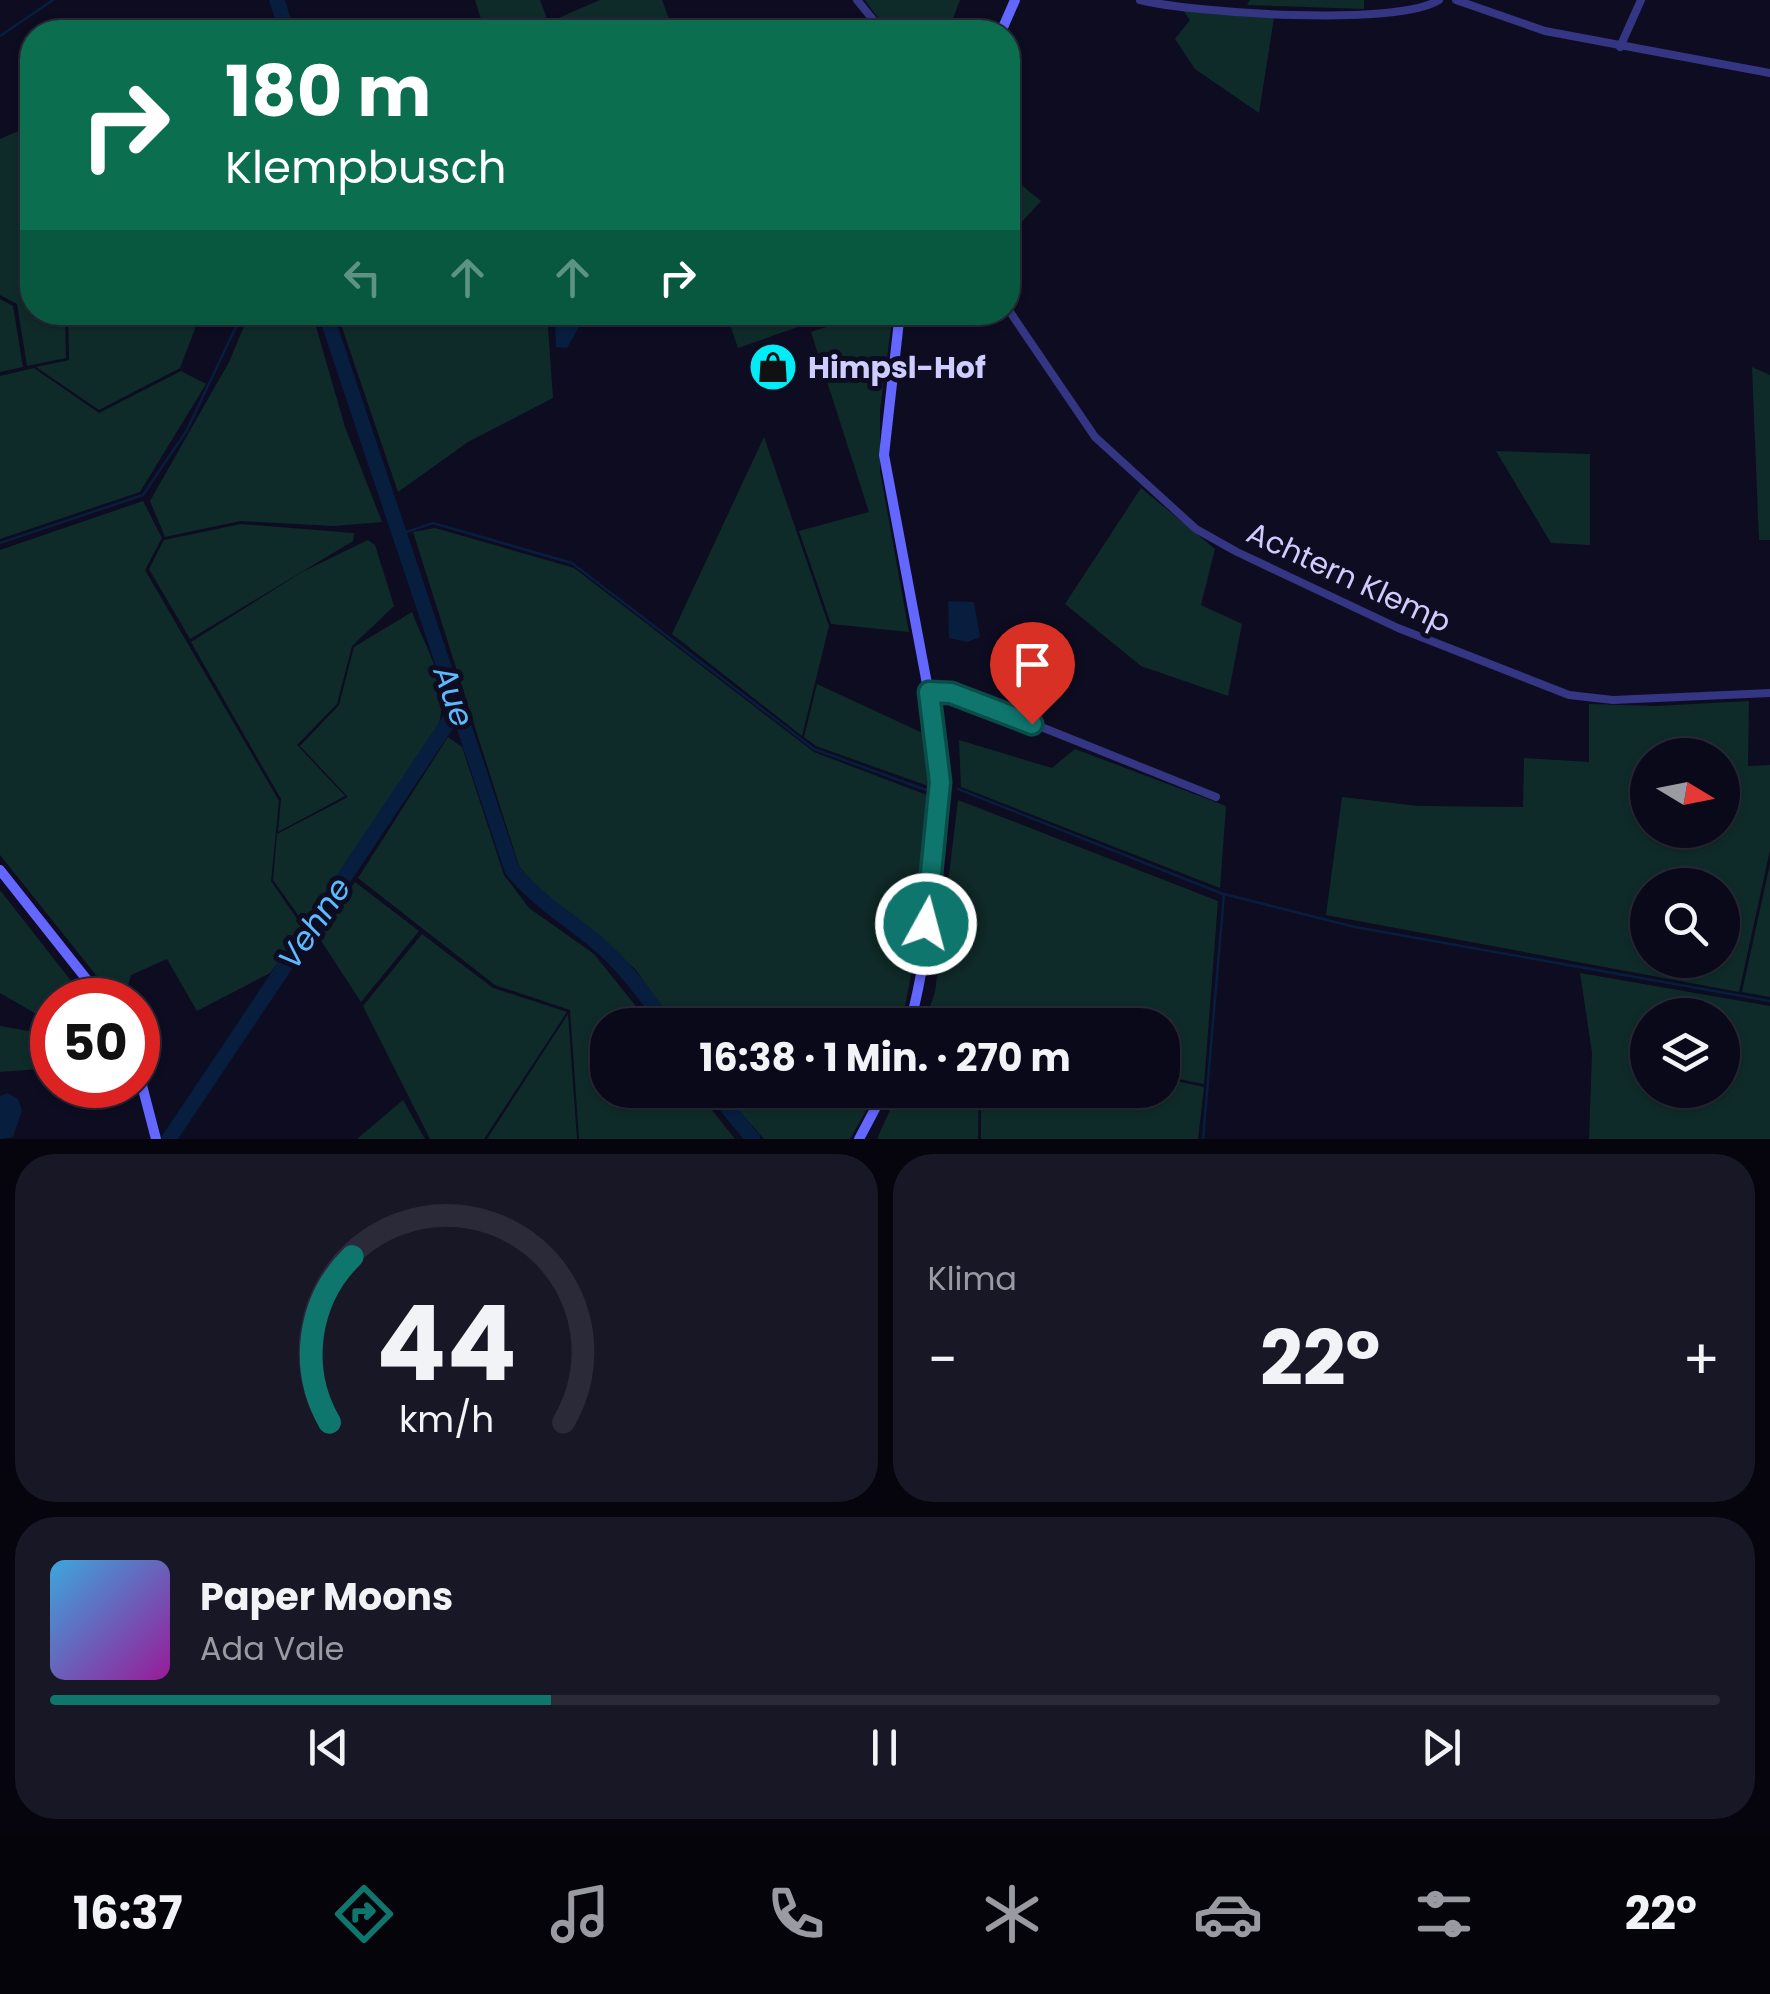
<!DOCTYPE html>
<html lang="de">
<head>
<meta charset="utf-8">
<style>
  body { margin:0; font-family:Poppins,sans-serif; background:#181726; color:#f1f3f6; height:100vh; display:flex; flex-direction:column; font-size:38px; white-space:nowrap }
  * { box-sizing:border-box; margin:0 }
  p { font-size:32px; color:#999aa2 }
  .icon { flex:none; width:55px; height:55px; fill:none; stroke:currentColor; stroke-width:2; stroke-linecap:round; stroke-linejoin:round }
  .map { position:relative; height:1139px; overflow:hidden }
  .side { display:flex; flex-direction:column; gap:15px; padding:15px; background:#06050e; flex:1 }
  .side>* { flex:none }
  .hud { position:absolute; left:20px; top:20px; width:1000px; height:305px; border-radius:40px; box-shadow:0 2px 8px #0004,0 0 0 2px #2a2a38; background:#0b6e4f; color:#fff; overflow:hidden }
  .needle { width:65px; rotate:100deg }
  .buttons { position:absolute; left:1630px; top:738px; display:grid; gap:20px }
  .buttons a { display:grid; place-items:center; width:110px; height:110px; border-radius:50%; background:#0a0919; box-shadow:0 2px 8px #0004,0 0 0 2px #2a2a38; font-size:50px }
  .speed { position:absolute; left:30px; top:978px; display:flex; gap:20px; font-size:50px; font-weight:700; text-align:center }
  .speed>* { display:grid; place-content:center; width:130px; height:130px; border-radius:50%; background:#0a0919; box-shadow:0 2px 8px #0004,0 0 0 2px #2a2a38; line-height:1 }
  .speed .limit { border:15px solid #d22; background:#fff; color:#111 }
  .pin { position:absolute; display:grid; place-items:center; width:85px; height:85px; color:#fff; margin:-102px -42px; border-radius:50% 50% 50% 0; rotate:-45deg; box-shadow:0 0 10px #0007 }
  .pin .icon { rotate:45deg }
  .me { position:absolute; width:110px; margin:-55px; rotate:7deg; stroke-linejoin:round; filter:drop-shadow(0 0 8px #0008) }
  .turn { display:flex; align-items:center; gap:35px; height:210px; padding:0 40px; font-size:45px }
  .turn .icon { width:130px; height:130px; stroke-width:2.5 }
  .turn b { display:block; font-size:70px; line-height:85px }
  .lanes { display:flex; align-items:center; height:95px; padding:0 40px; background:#0003; justify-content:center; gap:50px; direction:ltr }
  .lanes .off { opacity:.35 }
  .big { font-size:75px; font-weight:700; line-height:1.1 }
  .side .card { flex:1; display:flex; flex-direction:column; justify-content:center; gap:15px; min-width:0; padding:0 35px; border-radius:40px; background:#181726 }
  .side .dial { align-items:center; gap:0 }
  .dial svg { height:260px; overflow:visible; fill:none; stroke:#2a2a38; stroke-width:7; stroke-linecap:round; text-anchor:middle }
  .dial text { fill:#f1f3f6; stroke:none }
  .song { display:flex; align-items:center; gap:30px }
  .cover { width:120px; height:120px; border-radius:15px; background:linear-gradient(135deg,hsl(200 70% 55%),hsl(300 70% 35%)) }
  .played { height:10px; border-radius:5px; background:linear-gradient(90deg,#0f766e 30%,#2a2a38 30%) }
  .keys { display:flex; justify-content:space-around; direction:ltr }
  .heat { display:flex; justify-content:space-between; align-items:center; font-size:55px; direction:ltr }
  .side .tiles { flex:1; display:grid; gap:15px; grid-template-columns:1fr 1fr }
  .card:last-child { grid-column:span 2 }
  .trip { position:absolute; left:590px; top:1008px; width:590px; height:100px; border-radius:40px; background:#0a0919; box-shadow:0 2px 8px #0004,0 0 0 2px #2a2a38; font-weight:700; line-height:100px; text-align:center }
  .menu { display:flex; height:160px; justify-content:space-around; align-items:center; background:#04040a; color:#999aa2 }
  .menu .icon { width:70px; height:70px }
  .menu .active { color:#0f766e }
  .menu b { font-size:45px; color:#f1f3f6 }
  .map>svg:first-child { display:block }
  .green { fill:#0f2b29; fill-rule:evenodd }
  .water { fill:#071e3f }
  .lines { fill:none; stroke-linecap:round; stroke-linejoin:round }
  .stream { stroke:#071e3f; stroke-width:2.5 }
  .river { stroke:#071e3f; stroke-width:15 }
  .minor { stroke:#343583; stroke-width:8 }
  .secondary { stroke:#6367ff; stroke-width:10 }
  .route-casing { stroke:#0a4d48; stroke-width:25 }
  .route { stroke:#0f766e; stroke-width:18 }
  .labels { text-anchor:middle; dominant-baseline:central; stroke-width:10; stroke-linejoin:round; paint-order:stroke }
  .poi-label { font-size:30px; font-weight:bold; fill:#cfccff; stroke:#0e0c21; text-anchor:start }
  .street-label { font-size:30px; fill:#cfccff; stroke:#0e0c21 }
  .water-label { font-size:32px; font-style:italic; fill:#5abcff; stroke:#0e0c21 }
</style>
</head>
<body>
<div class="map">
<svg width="1770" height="1139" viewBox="0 0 1770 1139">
  <rect width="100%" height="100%" fill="#0e0c21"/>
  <path class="green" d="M475 0H540L552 32H485Z
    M600 0H662L674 32H561L556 19Z
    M865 0H960L948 32H888Z
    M1250 0H1364V9L1247 5Z
    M1183 10 1274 18 1259 113 1195 69 1175 39 1190 20Z
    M32 125V312L65 313 66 358 27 366 17 304 0 295V139Z
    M1008 174 1041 201 1008 237Z
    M0 299 13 306 23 367 0 372Z
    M250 312 312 313 345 427 382 522 334 526 240 521 165 537 150 501 229 362Z
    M68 313V312L201 313 180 368 99 410 36 367 69 360Z
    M337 313H547L553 398 468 442 398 492Z
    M726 313V312L838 313 738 348Z
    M869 313H893L880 410V471L909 632 831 624 799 531 869 512 811 332Z
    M1752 367 1770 375V540H1759Z
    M34 368 99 413 181 371 206 384 140 492 0 539V376Z
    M764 437 829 626 802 736 672 634Z
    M1496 451 1590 454V545L1551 543Z
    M1141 488 1215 549 1201 605 1242 624 1228 696 1141 666 1065 604Z
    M143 501 162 538 145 570 279 801 271 881 304 929 270 973 197 1011 167 959 131 975 127 989 116 1000 0 855V550Z
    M241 524 354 533 353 541 190 639 149 569 164 540Z
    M435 528 574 568 814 752 932 797 910 981 901 1025H675L635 969 539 890 519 866 413 532Z
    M368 540 375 545 394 606 352 646 337 704 297 745 345 796 278 832 281 799 191 642 302 572Z
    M412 612C427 651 452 688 437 729L306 926 273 880 277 834 348 797 300 746 339 705 354 647Z
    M817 684 929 736 931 787 816 746 804 737Z
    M1749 701 1748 766 1770 765V850L1739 992 1326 915 1342 797 1418 806 1523 807 1524 758 1589 762V704L1656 706ZM1648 755H1722V830H1648ZM1648 885H1722V960H1648Z
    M448 737 462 747 504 875 529 908 594 954 651 1025H608V1090H696L735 1139H579L570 1010 495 985 358 878Z
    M959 740 1052 768 1075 749 1226 806 1220 888 961 787Z
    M958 800 1218 901 1204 1084 1163 1076 1162 1025H924L935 992Z
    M1770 864V997L1742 992Z
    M355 882 419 931 361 1002 318 936Z
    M0 890 86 1000H52V1023L0 993Z
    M422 934 493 988 567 1012 484 1139H430L363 1006Z
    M1580 973 1770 1006V1139H1589L1592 1053ZM1648 1015H1722V1090H1648Z
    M568 1014 577 1139H487Z
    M0 1026 52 1035V1068L0 1072Z
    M1163 1078 1204 1087 1198 1139H981V1090H1162Z
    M721 1090H836L867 1109 850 1139H764Z
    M899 1090 979 1094 978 1139H877Z
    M403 1100 425 1139H357Z"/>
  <path class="water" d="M555 313H587L567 348 556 347Z
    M948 601 974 602 980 637 967 642 949 638Z
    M8 1093 18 1099 22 1110 13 1137 0 1139V1096Z"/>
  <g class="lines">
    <path class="stream" d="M0 36 53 0
      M398 535 433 523 572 563 814 749 926 790
      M0 543 143 495 187 430 243 312
      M958 789 1223 894
      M1203 1139 1224 894 1355 927 1770 1001"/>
    <path class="river" d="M277 0 287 32
      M325 312 512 870C537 900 566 917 595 941 624 965 645 995 667 1025
      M713 1090 753 1139
      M169 1139 459 706"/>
    <path class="minor" d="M857 0 883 32
      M1140 0C1193 13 1397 27 1439 0
      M1456 0 1545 31 1770 73
      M1620 47 1641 0
      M1008 309 1095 437 1196 529 1237 552 1398 628 1569 695 1613 700 1770 693
      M929 692 938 690 969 698 1216 797"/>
    <path class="secondary" d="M1001 32 1015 0
      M900 312 884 455 937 737C944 832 932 933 910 1025
      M0 870 103 1000
      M138 1070 156 1139
      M859 1139 885 1090"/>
  </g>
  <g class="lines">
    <g class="route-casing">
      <path id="route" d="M926 924 940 782 929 692 951 693 1032 724"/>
    </g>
    <use href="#route" class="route"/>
  </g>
  <defs>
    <g id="shop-disc" transform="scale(2.5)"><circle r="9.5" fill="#00ecf7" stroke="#0e0c21"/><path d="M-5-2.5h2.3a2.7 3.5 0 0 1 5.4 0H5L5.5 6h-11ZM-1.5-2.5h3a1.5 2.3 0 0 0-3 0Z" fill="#111"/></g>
  </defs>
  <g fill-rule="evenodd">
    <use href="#shop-disc" x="773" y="367"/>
  </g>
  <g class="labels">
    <g class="poi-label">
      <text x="808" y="367">Himpsl-Hof</text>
    </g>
    <g class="street-label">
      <text transform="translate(1349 577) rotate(25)">Achtern Klemp</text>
    </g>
    <g class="water-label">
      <text transform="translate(454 696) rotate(71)">Aue</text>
      <text transform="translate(314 923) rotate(-56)">Vehne</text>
    </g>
  </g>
</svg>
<div class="buttons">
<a><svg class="needle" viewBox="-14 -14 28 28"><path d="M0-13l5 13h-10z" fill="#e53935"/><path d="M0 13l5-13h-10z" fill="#999aa2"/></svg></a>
<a><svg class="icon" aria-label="search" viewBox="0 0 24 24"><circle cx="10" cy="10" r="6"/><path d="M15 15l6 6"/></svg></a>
<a><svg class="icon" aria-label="layers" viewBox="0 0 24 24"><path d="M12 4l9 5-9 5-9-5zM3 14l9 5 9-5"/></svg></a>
</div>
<div class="speed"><div class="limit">50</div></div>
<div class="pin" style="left:1032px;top:724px;background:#d93025"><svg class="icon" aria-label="arrive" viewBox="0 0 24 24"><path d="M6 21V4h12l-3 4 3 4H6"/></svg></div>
<svg class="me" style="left:926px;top:924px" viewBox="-20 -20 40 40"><circle r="17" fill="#0f766e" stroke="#fff" stroke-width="3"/><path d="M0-11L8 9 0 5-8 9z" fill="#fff"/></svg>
<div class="trip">16:38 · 1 Min. · 270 m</div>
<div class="hud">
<div class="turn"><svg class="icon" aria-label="right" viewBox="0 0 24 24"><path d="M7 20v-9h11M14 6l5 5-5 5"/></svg><div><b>180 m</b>Klempbusch</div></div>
<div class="lanes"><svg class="icon off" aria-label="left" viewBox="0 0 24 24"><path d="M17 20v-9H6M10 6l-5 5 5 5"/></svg><svg class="icon off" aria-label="ahead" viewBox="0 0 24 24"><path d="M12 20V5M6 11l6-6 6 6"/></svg><svg class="icon off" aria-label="ahead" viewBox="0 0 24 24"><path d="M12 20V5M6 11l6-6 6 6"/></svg><svg class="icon" aria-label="right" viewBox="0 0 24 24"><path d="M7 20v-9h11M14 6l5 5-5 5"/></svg></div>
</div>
</div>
<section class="side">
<div class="tiles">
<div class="card dial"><svg viewBox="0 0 100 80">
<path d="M14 69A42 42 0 1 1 86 69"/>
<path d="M14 69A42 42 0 0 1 21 18" stroke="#0f766e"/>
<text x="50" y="56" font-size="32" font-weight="700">44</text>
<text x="50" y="72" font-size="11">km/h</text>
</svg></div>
<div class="card"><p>Klima</p>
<div class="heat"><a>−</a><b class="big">22°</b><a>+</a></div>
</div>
<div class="card">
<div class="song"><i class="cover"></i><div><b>Paper Moons</b><p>Ada Vale</p></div></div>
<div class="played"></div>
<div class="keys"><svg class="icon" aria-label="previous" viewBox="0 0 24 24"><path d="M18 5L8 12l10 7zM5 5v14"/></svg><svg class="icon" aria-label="pause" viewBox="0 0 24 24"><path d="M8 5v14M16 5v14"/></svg><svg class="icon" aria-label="next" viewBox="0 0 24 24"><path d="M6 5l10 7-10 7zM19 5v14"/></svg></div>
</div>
</div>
</section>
<nav class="menu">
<b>16:37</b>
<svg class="icon active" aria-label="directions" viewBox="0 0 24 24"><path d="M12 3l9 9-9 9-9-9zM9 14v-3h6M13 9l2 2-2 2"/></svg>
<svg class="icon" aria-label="music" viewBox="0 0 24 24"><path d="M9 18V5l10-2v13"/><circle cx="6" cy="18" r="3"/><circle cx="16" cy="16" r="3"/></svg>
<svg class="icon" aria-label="phone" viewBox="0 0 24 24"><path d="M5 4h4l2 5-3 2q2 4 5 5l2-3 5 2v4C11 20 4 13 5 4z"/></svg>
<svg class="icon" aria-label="climate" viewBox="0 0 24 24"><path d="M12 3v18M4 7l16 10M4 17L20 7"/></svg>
<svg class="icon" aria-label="car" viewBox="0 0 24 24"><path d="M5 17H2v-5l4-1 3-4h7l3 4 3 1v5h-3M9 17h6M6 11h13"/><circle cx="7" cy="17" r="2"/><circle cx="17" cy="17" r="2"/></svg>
<svg class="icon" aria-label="filters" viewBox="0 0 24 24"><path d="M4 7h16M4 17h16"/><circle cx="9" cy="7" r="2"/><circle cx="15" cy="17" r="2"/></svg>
<b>22°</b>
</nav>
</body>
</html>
